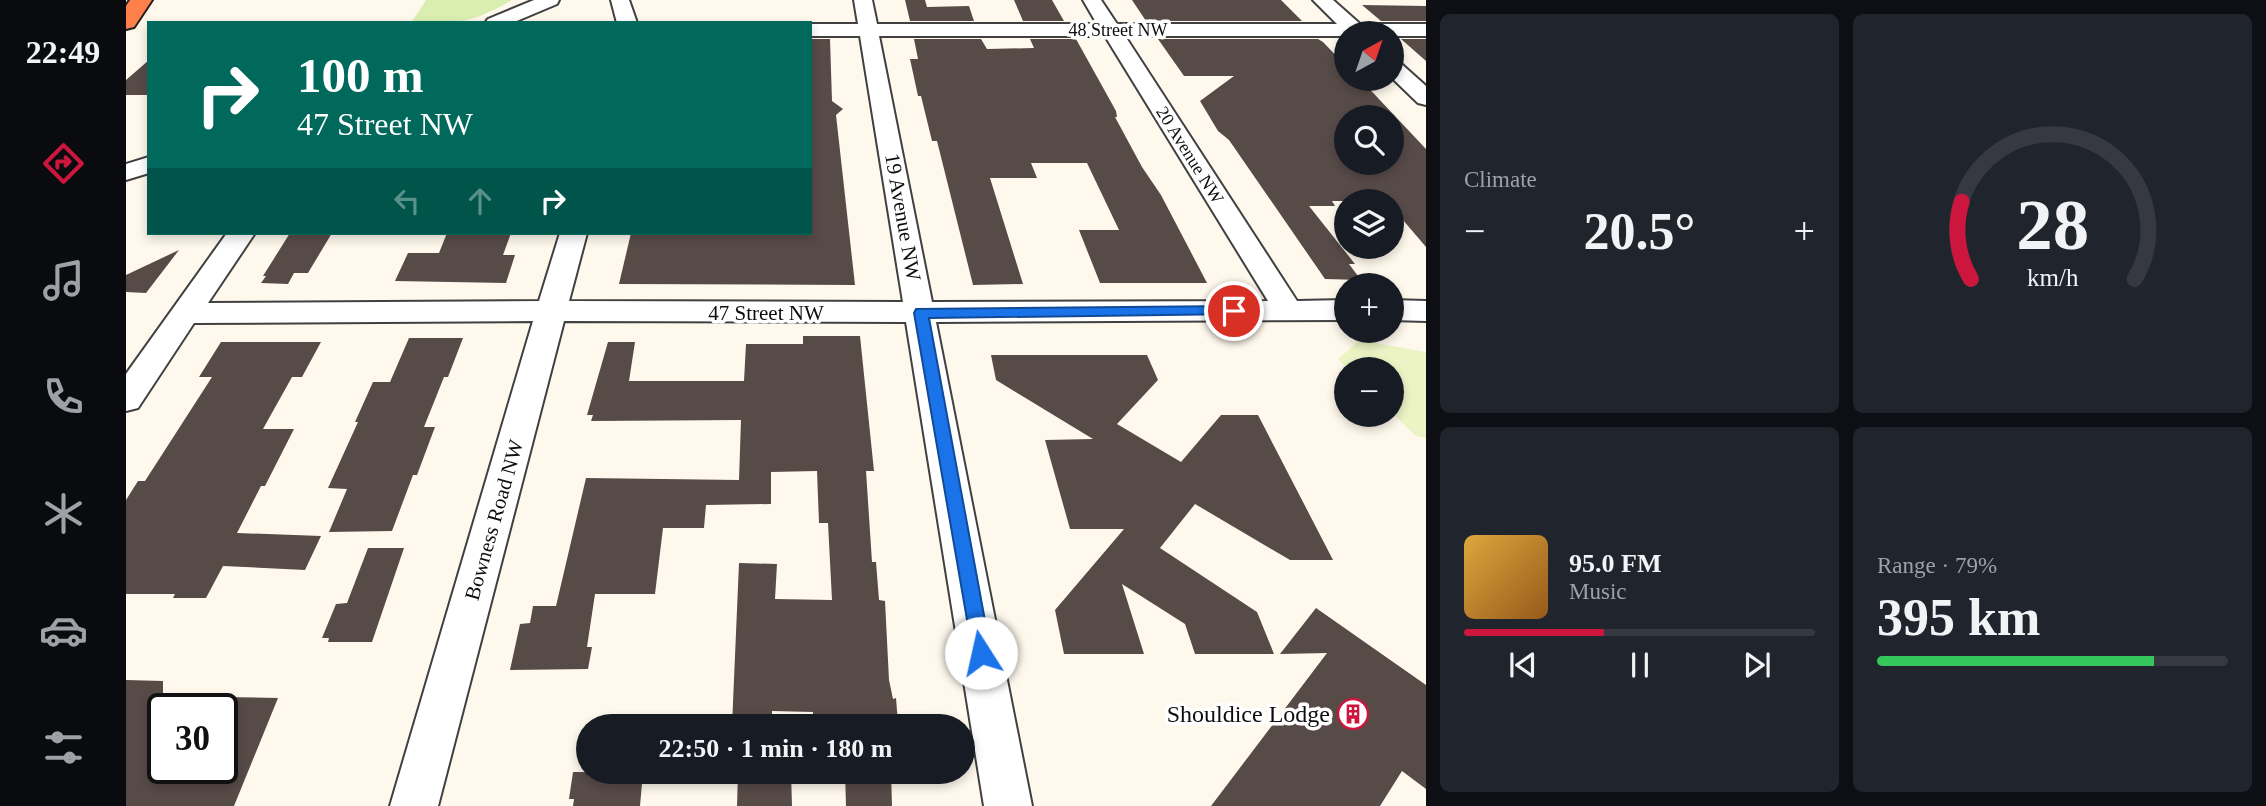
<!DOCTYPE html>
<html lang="en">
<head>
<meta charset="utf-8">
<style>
  body { margin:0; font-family:Georgia,serif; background:#20242c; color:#f1f3f6; height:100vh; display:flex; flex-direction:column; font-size:26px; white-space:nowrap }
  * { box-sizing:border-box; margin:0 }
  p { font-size:23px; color:#9ea1a6 }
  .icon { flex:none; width:38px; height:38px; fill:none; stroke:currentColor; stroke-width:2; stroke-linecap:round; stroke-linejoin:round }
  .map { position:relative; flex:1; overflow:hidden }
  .panel { display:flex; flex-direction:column; gap:14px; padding:14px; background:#0d0f14; width:840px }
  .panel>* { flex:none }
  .guide { position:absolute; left:21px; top:21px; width:665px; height:214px; border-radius:0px; box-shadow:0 4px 10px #0003; background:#00695c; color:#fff; overflow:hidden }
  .needle { width:46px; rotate:40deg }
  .tools { position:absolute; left:1208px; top:21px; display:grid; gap:14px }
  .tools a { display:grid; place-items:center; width:70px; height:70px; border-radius:50%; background:#171b24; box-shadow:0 4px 10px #0003; font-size:35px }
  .speed { position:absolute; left:21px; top:693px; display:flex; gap:14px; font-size:35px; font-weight:700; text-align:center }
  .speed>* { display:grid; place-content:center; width:91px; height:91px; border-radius:50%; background:#171b24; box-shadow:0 4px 10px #0003; line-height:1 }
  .speed .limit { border:4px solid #111; border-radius:10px; background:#fff; color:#111 }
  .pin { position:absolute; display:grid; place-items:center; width:60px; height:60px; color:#fff; margin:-30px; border:4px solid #fff; border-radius:50%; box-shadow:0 2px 7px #0007 }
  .me { position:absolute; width:77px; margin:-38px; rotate:350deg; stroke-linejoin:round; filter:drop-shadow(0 0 5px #0008) }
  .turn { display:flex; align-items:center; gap:24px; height:147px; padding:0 35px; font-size:32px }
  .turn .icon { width:91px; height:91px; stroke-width:2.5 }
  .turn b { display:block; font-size:49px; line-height:60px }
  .lanes { display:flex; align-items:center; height:66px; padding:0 35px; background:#0003; justify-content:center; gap:35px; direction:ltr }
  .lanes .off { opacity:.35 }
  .big { font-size:52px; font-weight:800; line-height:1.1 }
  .panel .card { flex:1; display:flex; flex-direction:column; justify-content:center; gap:10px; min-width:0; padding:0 24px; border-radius:10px; background:#20242c }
  .panel .dial { align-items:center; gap:0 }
  .dial svg { height:182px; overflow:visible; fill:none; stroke:#363941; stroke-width:7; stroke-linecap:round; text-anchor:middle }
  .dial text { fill:#f1f3f6; stroke:none }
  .song { display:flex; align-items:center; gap:21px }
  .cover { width:84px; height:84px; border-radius:10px; background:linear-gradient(135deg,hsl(40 70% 55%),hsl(30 70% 35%)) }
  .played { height:7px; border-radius:4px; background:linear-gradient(90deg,#cc163d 40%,#363941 40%) }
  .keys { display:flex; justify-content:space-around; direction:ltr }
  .heat { display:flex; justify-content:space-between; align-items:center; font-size:38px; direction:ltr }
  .charge { height:10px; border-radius:5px; background:linear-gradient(90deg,#34c759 79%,#363941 0) }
  .panel .tiles { flex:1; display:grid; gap:14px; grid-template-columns:repeat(2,1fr) }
  .trip { position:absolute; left:450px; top:714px; width:399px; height:70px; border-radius:35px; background:#171b24; box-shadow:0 4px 10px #0003; font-weight:800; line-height:70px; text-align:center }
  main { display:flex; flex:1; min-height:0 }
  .tab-bar { display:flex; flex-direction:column; width:126px; justify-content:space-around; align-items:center; background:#090b0e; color:#9ea1a6 }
  .tab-bar .icon { width:49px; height:49px }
  .tab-bar .active { color:#cc163d }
  .tab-bar b { font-size:32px; color:#f1f3f6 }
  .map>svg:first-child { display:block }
  .green { fill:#dbeeb2 }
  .pitch { fill:#ecf4c5 }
  .building { fill:#574b48; fill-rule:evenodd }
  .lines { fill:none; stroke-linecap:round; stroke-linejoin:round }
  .minor-casing { stroke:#404040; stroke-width:4 }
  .highway-casing { stroke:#1e1e1e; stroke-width:4 }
  .minor { fill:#fff; fill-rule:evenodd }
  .highway { fill:#ff7f4b; fill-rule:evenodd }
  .route { fill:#1a73e8; stroke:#114b97; stroke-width:2 }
  .labels { text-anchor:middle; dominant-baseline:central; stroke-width:7; stroke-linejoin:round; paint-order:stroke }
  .far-street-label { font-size:18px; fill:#0d0d0d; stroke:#fff }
  .street-label { font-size:21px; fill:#0d0d0d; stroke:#fff }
  .near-poi-label { font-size:24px; fill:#0d0d0d; stroke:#fff; text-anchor:end }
</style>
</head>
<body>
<main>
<nav class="tab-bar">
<b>22:49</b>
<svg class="icon active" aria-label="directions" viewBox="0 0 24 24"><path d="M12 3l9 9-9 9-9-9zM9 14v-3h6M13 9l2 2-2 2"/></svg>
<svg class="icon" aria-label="music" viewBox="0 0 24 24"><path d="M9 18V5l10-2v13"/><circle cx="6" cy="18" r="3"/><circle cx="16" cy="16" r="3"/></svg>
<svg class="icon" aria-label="phone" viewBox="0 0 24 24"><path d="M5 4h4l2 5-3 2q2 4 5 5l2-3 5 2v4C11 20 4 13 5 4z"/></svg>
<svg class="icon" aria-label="climate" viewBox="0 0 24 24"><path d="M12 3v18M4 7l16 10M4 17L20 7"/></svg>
<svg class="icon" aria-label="car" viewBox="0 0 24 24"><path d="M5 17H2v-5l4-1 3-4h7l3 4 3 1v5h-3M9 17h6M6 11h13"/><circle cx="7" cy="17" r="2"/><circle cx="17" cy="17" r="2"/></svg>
<svg class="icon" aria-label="filters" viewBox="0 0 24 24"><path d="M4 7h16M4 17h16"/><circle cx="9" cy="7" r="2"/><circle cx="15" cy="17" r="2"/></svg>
</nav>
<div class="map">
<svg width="1300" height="806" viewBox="0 0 1300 806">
  <rect width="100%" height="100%" fill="#fff9ed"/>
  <path class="green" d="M300 0H386C345 24 332 23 285 23Z"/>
  <path class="pitch" d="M1233 340 1300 352V438L1290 436 1265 412V369H1222L1212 359Z"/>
  <path class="building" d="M779 0H799L801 7 843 6 848 21H784Z
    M888 0H926L938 21H897Z
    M1006 0H1155L1176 21H1020Z
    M1236 5 1300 6V21H1255Z
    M684 39H704L706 101 717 109 710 115 729 285 493 284 505 233H684Z
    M788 39H855L861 49 908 48 904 39H950L990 111 991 117H989L1016 167 1035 195 1081 283H974L953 230H993L961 163H905L911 178H864L897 284 847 285 811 141H806L795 96H792L784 59H792Z
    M1032 39H1192L1197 42 1220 66V79L1235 80 1300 149V247L1265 206V201H1206L1209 206H1183L1229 264H1223L1235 280 1199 279 1103 140 1092 131 1074 101 1108 76H1058ZM1220 117H1265V163H1220Z
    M1275 39H1300V61Z
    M23 60V95H0V80Z
    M164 233H206L182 273H168L162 284 135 283 140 276H137Z
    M321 233H385L377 255H389L380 283 269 281 282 253H313Z
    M53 250 20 293 0 292V275Z
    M677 336H734L748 471H740L746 562H750L753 600 759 601 763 680 767 699 770 698 772 723H768V726H687V712L646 711V726H606L613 563 651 564 649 599 706 600 702 523H693L691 471 645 472V504L580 505 578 528H537L529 594H469L461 647H466L462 669 384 670 394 624 404 623 407 606H430L460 478 613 480 615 420 465 421 467 415H461L482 342H509L503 381H618L620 344H677Z
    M283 338H337L322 377H318L298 427H309L291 475H287L266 531 203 532 221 489 202 488 232 422H229L247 382H264Z
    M95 342H195L176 377H166L137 429H168L139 486H135L111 533 195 536 179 570 97 566 80 598H47L49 594H0V500L12 481H19L86 377H73Z
    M865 355H1021L1032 380 991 424 1055 462 1095 415H1132L1207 560H1164L1069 504 1034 548 1131 612 1148 654H1069L1059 624 996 584 1018 654H938L929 610 998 529H944L919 440 967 439 870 380Z
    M242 548H278L246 642H202L203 638H196L210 604 221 603Z
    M1190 608 1300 685V789L1276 771 1254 806H1085L1201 653 1154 654Z
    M0 680 37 681V768H96V697L152 698 108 806H0Z
    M447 772H517L514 806H447L448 799H443Z
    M612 772H665L666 806H611Z
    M719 772H765L766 806H720Z"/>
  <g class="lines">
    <g class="minor-casing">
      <path id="minor" d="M408 0H433L431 4 386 23H359L362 19Z
        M485 0H503L511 23H491Z
        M728 0H746L751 24H971L957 0H975L991 24H1211L1187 0H1207L1234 24H1300V36H1265V33H1220V36H999L1171 301 1220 300V320L810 322 906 806H858L780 322 438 321 312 806H264L407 321 68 323 12 408 0 411V374L101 233H129L82 303 413 301 434 233H461L443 301 777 302 734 36H684V24H732ZM753 36H979L1142 301 806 302Z
        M1265 59 1272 61 1300 86V105L1292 103 1265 77Z
        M23 157V173L0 180V164Z
        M1265 300 1300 301V321L1265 320Z"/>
    </g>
    <g class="highway-casing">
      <path id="highway" d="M4 0H26L8 27 0 29V6Z"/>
    </g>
    <use href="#minor" class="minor"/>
    <use href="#highway" class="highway"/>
  </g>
  <path class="route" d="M1108 306 1115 311 1113 314 803 318 865 653 862 660 855 663 848 660 788 313 790 309Z"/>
  <defs>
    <g id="building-ring" transform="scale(1.575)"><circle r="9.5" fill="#fff" stroke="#cc163d" stroke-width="1.5"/><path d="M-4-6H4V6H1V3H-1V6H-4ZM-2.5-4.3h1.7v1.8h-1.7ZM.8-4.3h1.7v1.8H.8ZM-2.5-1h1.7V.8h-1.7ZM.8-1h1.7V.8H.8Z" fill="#cc163d"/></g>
  </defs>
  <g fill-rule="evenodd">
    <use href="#building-ring" x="1227" y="714"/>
  </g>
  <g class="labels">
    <g class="far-street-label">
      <text x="992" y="30">48 Street NW</text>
      <text transform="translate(1064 155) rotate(58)">20 Avenue NW</text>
    </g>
    <g class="street-label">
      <text transform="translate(777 217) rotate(80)">19 Avenue NW</text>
      <text x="640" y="313">47 Street NW</text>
      <text transform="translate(368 520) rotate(-74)">Bowness Road NW</text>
    </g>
    <g class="near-poi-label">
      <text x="1204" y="714">Shouldice Lodge</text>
    </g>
  </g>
</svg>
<div class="tools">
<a><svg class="needle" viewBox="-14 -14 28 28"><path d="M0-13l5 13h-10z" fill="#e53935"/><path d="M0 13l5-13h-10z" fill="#9ea1a6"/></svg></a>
<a><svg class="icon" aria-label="search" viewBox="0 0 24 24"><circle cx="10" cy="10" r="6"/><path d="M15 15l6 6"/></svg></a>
<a><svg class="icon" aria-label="layers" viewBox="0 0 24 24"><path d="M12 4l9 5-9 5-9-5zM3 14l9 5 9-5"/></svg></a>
<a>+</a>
<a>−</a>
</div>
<div class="speed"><div class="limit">30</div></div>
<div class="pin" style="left:1108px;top:311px;background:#d93025"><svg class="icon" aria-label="arrive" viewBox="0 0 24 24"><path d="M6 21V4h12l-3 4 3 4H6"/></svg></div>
<svg class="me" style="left:855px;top:653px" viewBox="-20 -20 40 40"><circle r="19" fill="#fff"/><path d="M0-13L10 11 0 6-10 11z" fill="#1a73e8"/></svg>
<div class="trip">22:50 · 1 min · 180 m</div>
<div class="guide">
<div class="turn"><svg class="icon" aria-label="right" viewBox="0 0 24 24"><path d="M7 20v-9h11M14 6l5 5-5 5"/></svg><div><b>100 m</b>47 Street NW</div></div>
<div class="lanes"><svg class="icon off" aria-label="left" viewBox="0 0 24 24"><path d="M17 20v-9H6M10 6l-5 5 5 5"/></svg><svg class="icon off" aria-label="ahead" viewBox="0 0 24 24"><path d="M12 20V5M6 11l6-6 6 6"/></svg><svg class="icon" aria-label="right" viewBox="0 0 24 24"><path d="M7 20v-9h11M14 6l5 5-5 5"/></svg></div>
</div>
</div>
<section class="panel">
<div class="tiles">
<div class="card"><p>Climate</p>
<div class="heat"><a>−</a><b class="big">20.5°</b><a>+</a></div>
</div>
<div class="card dial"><svg viewBox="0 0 100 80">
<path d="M14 69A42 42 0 1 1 86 69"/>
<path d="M14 69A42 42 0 0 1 10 35" stroke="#cc163d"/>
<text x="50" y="56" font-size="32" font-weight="700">28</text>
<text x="50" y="72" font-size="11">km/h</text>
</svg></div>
<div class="card">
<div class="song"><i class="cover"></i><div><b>95.0 FM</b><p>Music</p></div></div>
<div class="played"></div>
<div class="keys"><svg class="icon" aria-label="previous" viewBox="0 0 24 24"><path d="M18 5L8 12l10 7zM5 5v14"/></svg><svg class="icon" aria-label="pause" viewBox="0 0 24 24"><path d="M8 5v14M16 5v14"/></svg><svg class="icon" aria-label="next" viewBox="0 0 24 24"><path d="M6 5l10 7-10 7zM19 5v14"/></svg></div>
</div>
<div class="card"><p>Range · 79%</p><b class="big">395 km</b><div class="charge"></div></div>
</div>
</section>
</main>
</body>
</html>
